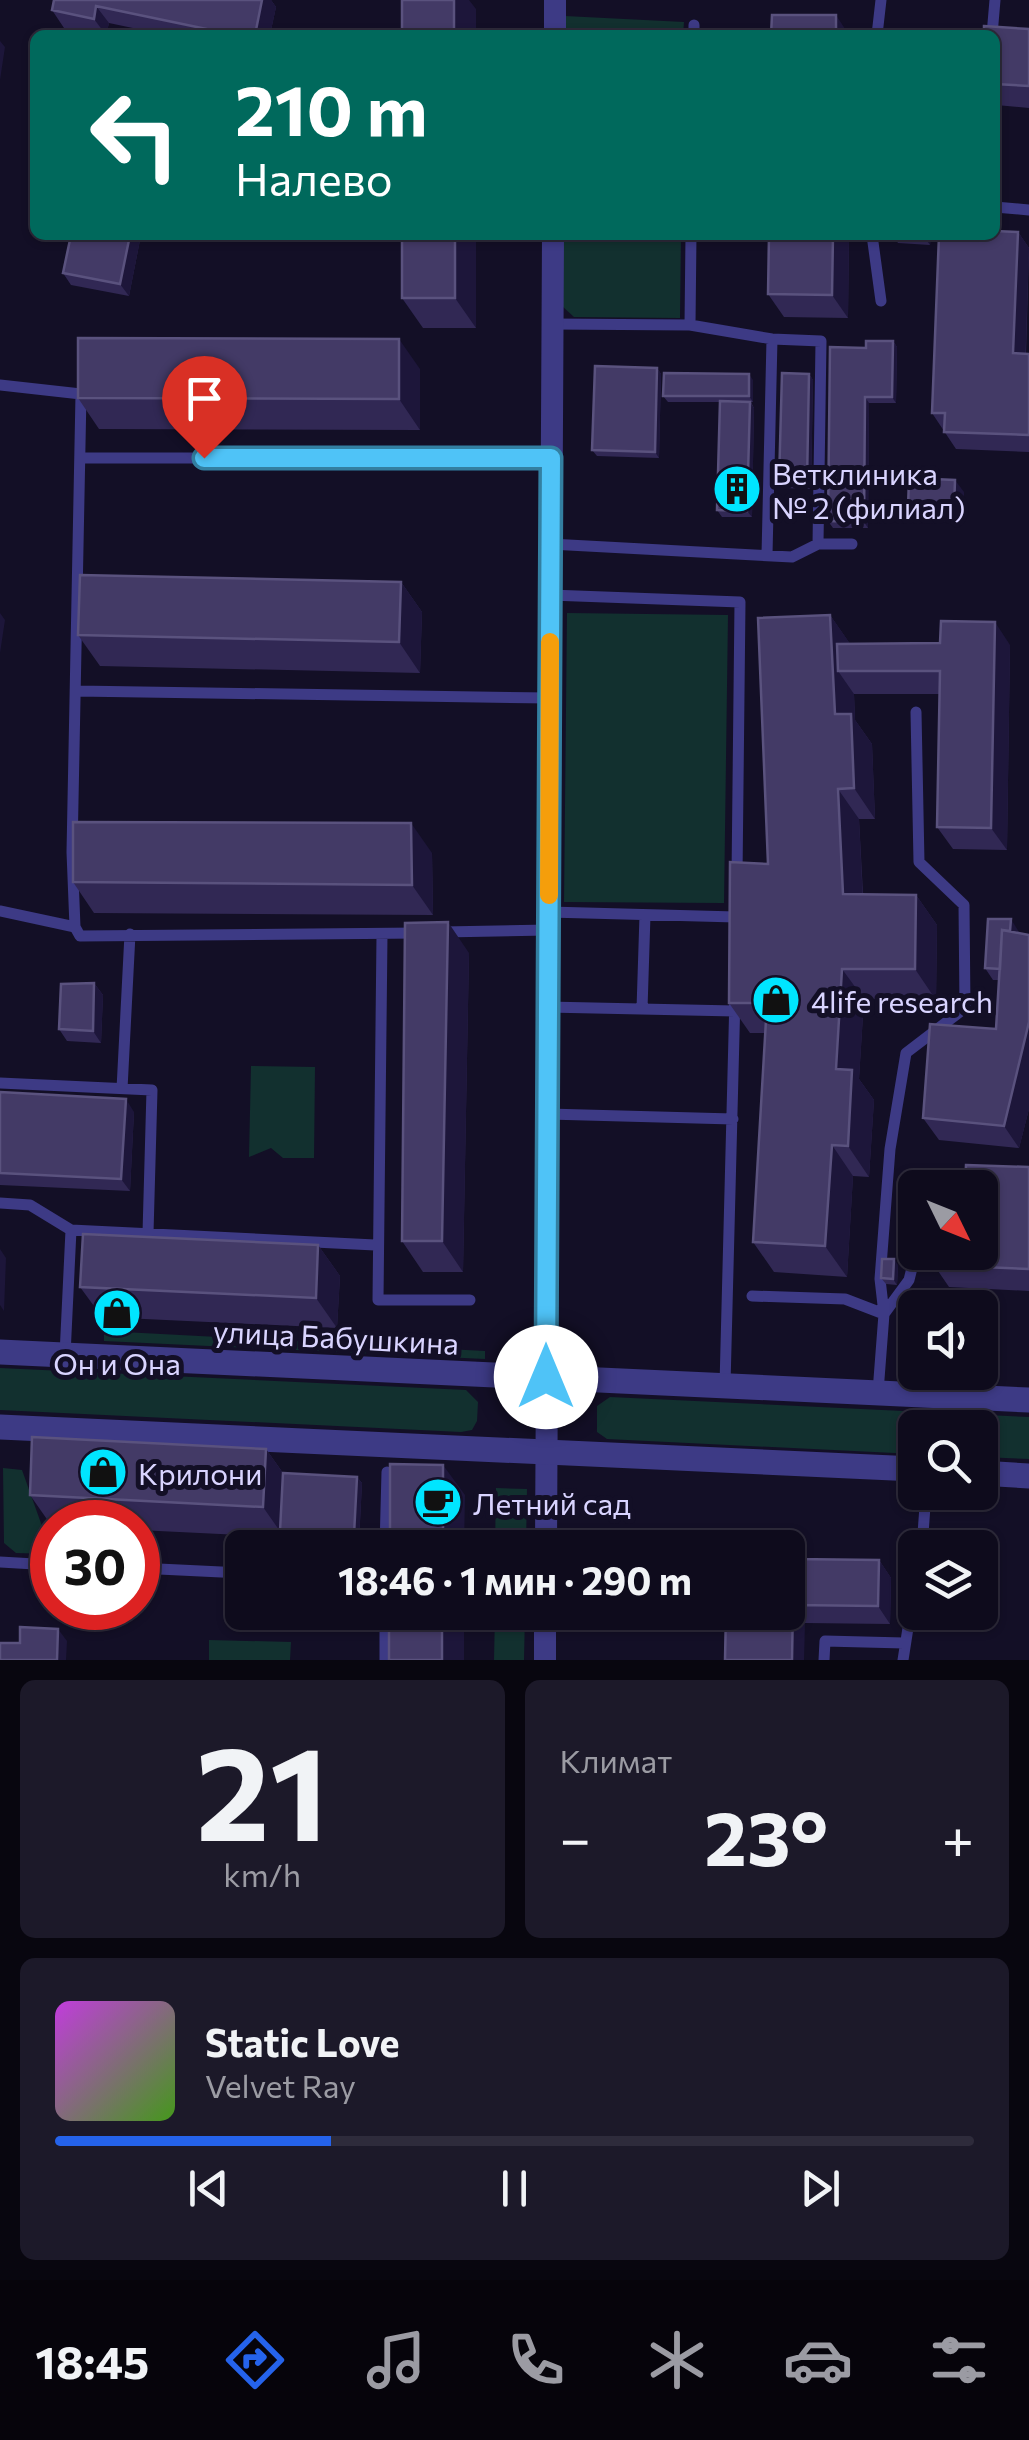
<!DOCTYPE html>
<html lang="ru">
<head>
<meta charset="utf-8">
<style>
  body { margin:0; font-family:Commissioner,sans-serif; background:#1c1929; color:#f1f3f6; height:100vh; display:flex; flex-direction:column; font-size:38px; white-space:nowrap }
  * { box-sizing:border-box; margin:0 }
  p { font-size:32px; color:#9b9ba3 }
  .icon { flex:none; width:55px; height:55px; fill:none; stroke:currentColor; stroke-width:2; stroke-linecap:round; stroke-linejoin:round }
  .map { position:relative; height:1660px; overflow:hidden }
  .side { display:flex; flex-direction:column; gap:20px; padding:20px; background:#08060f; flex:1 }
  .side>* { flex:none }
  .top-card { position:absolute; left:30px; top:30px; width:970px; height:210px; border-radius:15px; box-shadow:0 2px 8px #0004,0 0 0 2px #2e2b3b; background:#00695c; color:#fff; overflow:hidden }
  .needle { width:65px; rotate:133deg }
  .tools { position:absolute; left:898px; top:1170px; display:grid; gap:20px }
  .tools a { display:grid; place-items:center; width:100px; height:100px; border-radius:15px; background:#0e0b1c; box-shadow:0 2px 8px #0004,0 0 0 2px #2e2b3b; font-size:50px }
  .speed { position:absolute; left:30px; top:1500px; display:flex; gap:20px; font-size:50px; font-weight:700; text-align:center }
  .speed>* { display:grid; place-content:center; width:130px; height:130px; border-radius:50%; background:#0e0b1c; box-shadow:0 2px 8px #0004,0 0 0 2px #2e2b3b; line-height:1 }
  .speed .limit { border:15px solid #d22; background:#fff; color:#111 }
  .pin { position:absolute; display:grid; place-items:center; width:85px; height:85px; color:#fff; margin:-102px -42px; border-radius:50% 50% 50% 0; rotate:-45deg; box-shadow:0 0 10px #0007 }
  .pin .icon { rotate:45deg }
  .me { position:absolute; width:110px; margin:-55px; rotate:0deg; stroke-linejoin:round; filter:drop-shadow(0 0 8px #0008) }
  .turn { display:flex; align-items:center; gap:35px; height:210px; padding:0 40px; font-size:45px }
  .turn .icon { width:130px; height:130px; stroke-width:2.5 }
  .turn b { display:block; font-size:70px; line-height:85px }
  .big { font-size:75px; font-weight:700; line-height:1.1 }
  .side .tile { flex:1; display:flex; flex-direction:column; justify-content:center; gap:15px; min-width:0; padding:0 35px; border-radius:15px; background:#1c1929 }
  .side .dial { align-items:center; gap:0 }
  .dial b { font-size:130px; line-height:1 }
  .song { display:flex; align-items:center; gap:30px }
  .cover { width:120px; height:120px; border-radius:15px; background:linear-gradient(135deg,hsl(290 70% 55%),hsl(100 70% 35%)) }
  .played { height:10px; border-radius:5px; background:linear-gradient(90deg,#2563eb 30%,#2e2b3b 30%) }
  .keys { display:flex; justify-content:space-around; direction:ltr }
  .heat { display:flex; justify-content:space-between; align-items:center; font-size:55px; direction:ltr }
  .side .tiles { flex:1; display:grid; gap:20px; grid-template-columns:1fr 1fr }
  .tile:last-child { grid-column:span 2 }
  .trip { position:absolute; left:225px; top:1530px; width:580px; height:100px; border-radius:15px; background:#0e0b1c; box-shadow:0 2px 8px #0004,0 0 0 2px #2e2b3b; font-weight:700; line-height:100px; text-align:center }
  .tabs { display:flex; height:160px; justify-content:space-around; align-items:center; background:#06040b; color:#9b9ba3 }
  .tabs .icon { width:70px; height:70px }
  .tabs .current { color:#2563eb }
  .tabs b { font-size:45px; color:#f1f3f6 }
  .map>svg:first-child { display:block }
  .green { fill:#12302f }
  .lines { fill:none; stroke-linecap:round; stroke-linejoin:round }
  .service { stroke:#3d3a85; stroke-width:11 }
  .minor { stroke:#3d3a85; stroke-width:22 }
  .tertiary { stroke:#3d3a85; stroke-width:25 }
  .wall { fill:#312854 }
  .shaded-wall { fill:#1d163a }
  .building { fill:#433a66; stroke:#5a527e; stroke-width:2.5 }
  .route-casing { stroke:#337fa1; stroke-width:25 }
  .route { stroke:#4fc3f7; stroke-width:18 }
  .slow { stroke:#f59e0b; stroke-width:18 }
  .labels { text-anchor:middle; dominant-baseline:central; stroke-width:10; stroke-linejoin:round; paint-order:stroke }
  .poi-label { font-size:30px; fill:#d9d4ff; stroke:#130f26; text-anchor:start }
  .street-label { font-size:30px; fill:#d9d4ff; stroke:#130f26 }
</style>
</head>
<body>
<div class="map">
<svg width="1029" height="1660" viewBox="0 0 1029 1660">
  <rect width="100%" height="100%" fill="#130f26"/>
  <path class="green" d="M565 16 684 22 683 35H565Z
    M563 235H681L680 318 574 317 562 306Z
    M567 613 728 615 724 903 564 902Z
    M251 1066 315 1067 314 1158H283L271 1148 249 1157Z
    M104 1331 485 1351V1359L104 1341Z
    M0 1368 466 1390 478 1402 477 1421 472 1430 461 1432 0 1410Z
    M610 1397 1029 1417V1459L980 1457V1428H915V1454L607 1439 597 1432V1406Z
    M3 1468 22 1470 52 1554 16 1553 4 1543Z
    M496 1488 527 1489 526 1547H495Z
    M495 1613H525L524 1660H494Z
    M209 1640 291 1642 290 1660H209Z"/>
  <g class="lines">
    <path class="service" d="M694 35V25
      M877 35 881 0
      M992 35 995 0
      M995 207 1029 210
      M872 235 881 301
      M552 324 690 325 691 235
      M690 325 772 339 821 341 818 544
      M0 385 81 394 72 852 75 927 80 936 419 933
      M81 458H551
      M550 544 792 557 818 544H852
      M767 555 772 339
      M550 595 740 602 737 877
      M77 691 550 698
      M0 911 75 927
      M549 912 736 917
      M443 932 548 930
      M382 935 378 1300H470
      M547 1007 735 1011
      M642 1009 645 915
      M0 1083 152 1090 148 1233
      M122 1089 130 934
      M548 1114 733 1119
      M956 1188 975 1175
      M0 1203 30 1205 71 1230 375 1245
      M752 1296 845 1299 884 1314 909 1280 916 1252
      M65 1355 71 1230
      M725 1385 735 996
      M878 1392 884 1314 880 1279 890 1149 906 1053 965 1008 964 905 919 862 916 712
      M385 1548 387 1472
      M922 1548 926 1492
      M0 1562 52 1565
      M138 1568 242 1573
      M385 1660V1612
      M824 1660 825 1641 904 1643
      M903 1660 915 1583"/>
    <path class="minor" d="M555 35V0
      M546 1548 553 235
      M545 1660V1612"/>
    <path class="tertiary" d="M0 1352 1029 1400
      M0 1427 915 1469
      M980 1473 1029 1476"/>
  </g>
  <path class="wall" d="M54 0H271L276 7 270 35H166L109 23 106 35H98L64 28 52 10Z
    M1029 29V108L996 105 995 84Z
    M1018 232 1029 248 1026 354H1029V452L956 449 932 413Z
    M71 235H141L129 296 71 285 63 273Z
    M402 235H476V328H423L402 298Z
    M769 235H849L848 318 784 317 768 294Z
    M893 235H931L930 245 898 243Z
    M893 341 897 347 896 403H869L868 528H833L828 521 866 348Z
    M657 368 661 374 659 458 597 456 592 450Z
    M420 369V430L99 429 78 398Z
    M809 374 813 380 811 489 784 488 779 482Z
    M753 380V402H751L754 408 752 517H722L717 510 720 402H668L663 396Z
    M964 492 963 522 917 520 908 508Z
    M401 582 422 612 420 673 100 666 78 635Z
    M830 615 850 644 1010 645 1007 850 953 849 937 827 939 694H854L855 720 872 744 875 819H859L863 894 916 895 937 925 936 1000 864 999 859 1079 874 1100 869 1177 853 1176 847 1277 774 1272 753 1242 766 1033H750L729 1003 768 864Z
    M432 853 433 915 94 913 73 882Z
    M1019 932V933L1029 935V1109L1019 1148 939 1140 923 1118 996 1029 999 980H993L985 968Z
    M469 953 463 1272H423L402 1241Z
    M94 983 103 995 101 1043 67 1041 59 1029Z
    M0 1092 134 1112 130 1191 0 1185Z
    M1029 1167V1291L949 1287 934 1265Z
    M318 1245 340 1276 337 1328 102 1317 80 1287Z
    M898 1265 897 1285 886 1284 881 1278Z
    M266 1449 283 1473 357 1477 362 1483 359 1541 138 1530V1522H52V1525H51L30 1495Z
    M803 1559 879 1560 891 1578 890 1624 805 1623 725 1660Z"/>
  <path class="shaded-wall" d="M262 0H271L276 7 270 35H255Z
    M454 0H469L476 9V35H454Z
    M96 6 109 23 106 35 94 19Z
    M836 15 849 35H836Z
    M0 41 5 47 0 80Z
    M1018 232 1029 248 1025 371 1013 353Z
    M130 235H141L129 296 120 284Z
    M455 235H476V328L455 298Z
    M833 235H849L848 318 832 295Z
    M923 235H931L930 245Z
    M399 339 420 369V430L399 399Z
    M893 341 897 347 896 403 892 397Z
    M657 368 661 374 659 458 655 452Z
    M749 374 753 380V402L749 396Z
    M809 374 813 380 811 489 807 482Z
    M865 397 869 403 868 528 864 522Z
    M750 402 754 408 752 517 747 511Z
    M955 480 964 492 963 522 954 510Z
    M401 582 422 612 420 673 399 642Z
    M0 613 5 620 0 653Z
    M830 615 851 645 838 671 854 694 855 720 872 744 875 819 854 788 835 714Z
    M995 622 1010 645 1007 850 991 828Z
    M838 789 859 819 864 924 843 894Z
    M411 823 432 853 433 915 412 885Z
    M916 895 937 925 936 1000 915 969Z
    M1011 919 1019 932 1017 981 1008 969Z
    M448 922 469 953 463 1272 442 1241Z
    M842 969 864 999 859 1079 874 1100 869 1177 848 1146 836 1069Z
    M94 983 103 995 101 1043 93 1031Z
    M1029 1022V1109L1019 1148 1004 1126Z
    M126 1099 134 1112 130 1191 121 1179Z
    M832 1145 853 1176 847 1277 825 1246Z
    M318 1245 340 1276 337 1328 316 1298Z
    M0 1249 6 1258 4 1311 0 1305Z
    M894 1259 898 1265 897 1285 893 1279Z
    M266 1449 287 1479 280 1531 284 1537 263 1507Z
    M443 1465 465 1495 464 1548H443Z
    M357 1477 362 1483 359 1541 354 1535Z
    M793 1546 806 1563 793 1559Z
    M879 1560 891 1578 890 1624 878 1606Z
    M793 1605 805 1623 804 1660H792Z
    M442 1612H464V1660H442Z
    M58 1629 67 1641 66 1660H57Z"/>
  <path class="building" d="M54 0H262L255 35H215L216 31 96 6 94 19 52 10Z
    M402 0H454V35H402Z
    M772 15H836V35H771Z
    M984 26 1029 29V86L995 84V35H984Z
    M995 231 1018 232 1013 353 1029 354V435L944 432 945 413H932L939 235H995Z
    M71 235H130L120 284 63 273Z
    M402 235H455V298H402Z
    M769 235H833L832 295 768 294Z
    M78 338 399 339V399L78 398Z
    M866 341H893L892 397H865L864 522 828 521 830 347 866 348Z
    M595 366 657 368 655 452 592 450Z
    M664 373 749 374V396H663Z
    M782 373 809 374 807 482H779Z
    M720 401 750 402 747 511 717 510Z
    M909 478 955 480 954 510 908 508Z
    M80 575 401 582 399 642 78 635Z
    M830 615 835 714H851L854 788 838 789 843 894 916 895 915 969H842L836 1069 852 1070 848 1146 832 1145 825 1246 753 1242 767 1003H729L730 862 768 864 758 618Z
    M941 621 995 622 991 828 937 827 940 671H838L837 644 940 643Z
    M73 822 411 823 412 885 73 882Z
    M988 919H1011L1010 931 1002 930 1000 969 985 968Z
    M448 922 442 1241H402L405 923Z
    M1002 930 1029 935V1022L1004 1126 923 1118 930 1024 996 1029Z
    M94 983 93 1031 59 1029 61 984Z
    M0 1092 126 1099 121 1179 0 1173Z
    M966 1165 1029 1167V1269L934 1265V1252H980V1188H965Z
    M83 1234 318 1245 316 1298 80 1287Z
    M882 1259H894L893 1279 881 1278Z
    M32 1437 266 1449 263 1507 30 1495Z
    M390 1464 443 1465V1548H390Z
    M283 1473 357 1477 354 1535 280 1531Z
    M745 1545 793 1546V1559L879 1560 878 1606 793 1605 792 1660H725L726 1612H788V1548H745Z
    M389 1612H442V1660H389Z
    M20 1627 58 1629 57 1660H0V1643H20Z"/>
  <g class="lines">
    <g class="route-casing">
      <path id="route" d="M204 458H551L546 1377"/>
    </g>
    <use href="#route" class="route"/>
    <path class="slow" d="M549 895 550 642"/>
  </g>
  <defs>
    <g id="building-disc" transform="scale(2.5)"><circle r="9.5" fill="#00e5ff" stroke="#130f26"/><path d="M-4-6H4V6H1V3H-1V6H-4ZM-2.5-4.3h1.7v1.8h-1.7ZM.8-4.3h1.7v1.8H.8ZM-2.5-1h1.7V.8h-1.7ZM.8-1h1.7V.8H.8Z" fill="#111"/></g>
    <g id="shop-disc" transform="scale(2.5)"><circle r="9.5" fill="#00e5ff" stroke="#130f26"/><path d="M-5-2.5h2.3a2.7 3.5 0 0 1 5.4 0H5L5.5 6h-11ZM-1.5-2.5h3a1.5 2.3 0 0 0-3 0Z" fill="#111"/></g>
    <g id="cafe-disc" transform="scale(2.5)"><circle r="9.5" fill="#00e5ff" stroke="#130f26"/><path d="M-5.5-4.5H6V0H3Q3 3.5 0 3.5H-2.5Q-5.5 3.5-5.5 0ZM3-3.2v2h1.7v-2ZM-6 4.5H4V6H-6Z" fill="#111"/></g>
  </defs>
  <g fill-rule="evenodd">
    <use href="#building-disc" x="737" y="489"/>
    <use href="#shop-disc" x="776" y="1000"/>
    <use href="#shop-disc" x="117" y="1313"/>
    <use href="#shop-disc" x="103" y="1472"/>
    <use href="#cafe-disc" x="438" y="1502"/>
  </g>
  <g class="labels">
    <g class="poi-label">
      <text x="772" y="472">Ветклиника<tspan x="772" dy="34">№ 2 (филиал)</tspan></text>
      <text x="811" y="1000">4life research</text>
      <text x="117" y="1362" text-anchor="middle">Он и Она</text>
      <text x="138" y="1472">Крилони</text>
      <text x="473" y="1502">Летний сад</text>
    </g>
    <g class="street-label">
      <text transform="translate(336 1336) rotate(3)">улица Бабушкина</text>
    </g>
  </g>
</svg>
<div class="tools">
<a><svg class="needle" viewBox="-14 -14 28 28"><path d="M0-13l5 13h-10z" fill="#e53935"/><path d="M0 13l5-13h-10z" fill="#9b9ba3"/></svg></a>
<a><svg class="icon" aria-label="sound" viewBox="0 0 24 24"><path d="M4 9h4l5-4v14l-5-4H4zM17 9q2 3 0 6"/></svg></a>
<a><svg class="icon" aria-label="search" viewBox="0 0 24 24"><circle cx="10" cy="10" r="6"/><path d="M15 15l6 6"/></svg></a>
<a><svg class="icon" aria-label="layers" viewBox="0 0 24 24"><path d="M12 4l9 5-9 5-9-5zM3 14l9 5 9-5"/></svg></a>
</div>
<div class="speed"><div class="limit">30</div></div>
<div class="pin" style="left:204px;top:458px;background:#d93025"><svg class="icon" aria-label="arrive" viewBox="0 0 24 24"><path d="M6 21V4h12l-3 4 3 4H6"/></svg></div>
<svg class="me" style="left:546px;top:1377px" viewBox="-20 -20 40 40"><circle r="19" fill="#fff"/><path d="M0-13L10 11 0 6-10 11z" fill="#4fc3f7"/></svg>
<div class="trip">18:46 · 1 мин · 290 m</div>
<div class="top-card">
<div class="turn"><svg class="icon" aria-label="left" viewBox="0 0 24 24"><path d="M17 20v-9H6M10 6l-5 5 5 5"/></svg><div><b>210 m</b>Налево</div></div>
</div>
</div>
<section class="side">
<div class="tiles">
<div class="tile dial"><b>21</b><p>km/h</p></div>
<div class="tile"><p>Климат</p>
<div class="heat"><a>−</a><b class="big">23°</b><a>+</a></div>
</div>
<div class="tile">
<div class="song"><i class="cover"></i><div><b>Static Love</b><p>Velvet Ray</p></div></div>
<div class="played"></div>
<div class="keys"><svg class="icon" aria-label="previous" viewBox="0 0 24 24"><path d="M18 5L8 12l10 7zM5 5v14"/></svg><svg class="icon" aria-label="pause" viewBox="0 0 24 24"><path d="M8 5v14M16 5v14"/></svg><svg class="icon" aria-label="next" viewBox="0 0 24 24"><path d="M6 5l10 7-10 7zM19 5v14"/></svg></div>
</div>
</div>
</section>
<nav class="tabs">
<b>18:45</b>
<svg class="icon current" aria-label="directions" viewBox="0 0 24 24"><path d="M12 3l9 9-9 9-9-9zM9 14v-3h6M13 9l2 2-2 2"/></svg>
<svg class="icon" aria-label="music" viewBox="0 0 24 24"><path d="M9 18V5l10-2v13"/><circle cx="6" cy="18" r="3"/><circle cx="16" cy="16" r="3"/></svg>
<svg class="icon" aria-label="phone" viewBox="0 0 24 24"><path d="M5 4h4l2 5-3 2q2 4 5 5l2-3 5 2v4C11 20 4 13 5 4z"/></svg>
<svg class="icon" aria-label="climate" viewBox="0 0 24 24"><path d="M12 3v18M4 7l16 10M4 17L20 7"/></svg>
<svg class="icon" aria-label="car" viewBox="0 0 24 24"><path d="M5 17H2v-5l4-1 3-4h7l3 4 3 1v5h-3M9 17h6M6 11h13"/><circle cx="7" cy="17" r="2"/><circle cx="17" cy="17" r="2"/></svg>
<svg class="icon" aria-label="filters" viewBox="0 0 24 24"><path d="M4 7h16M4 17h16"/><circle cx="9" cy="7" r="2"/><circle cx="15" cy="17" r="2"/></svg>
</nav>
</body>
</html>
